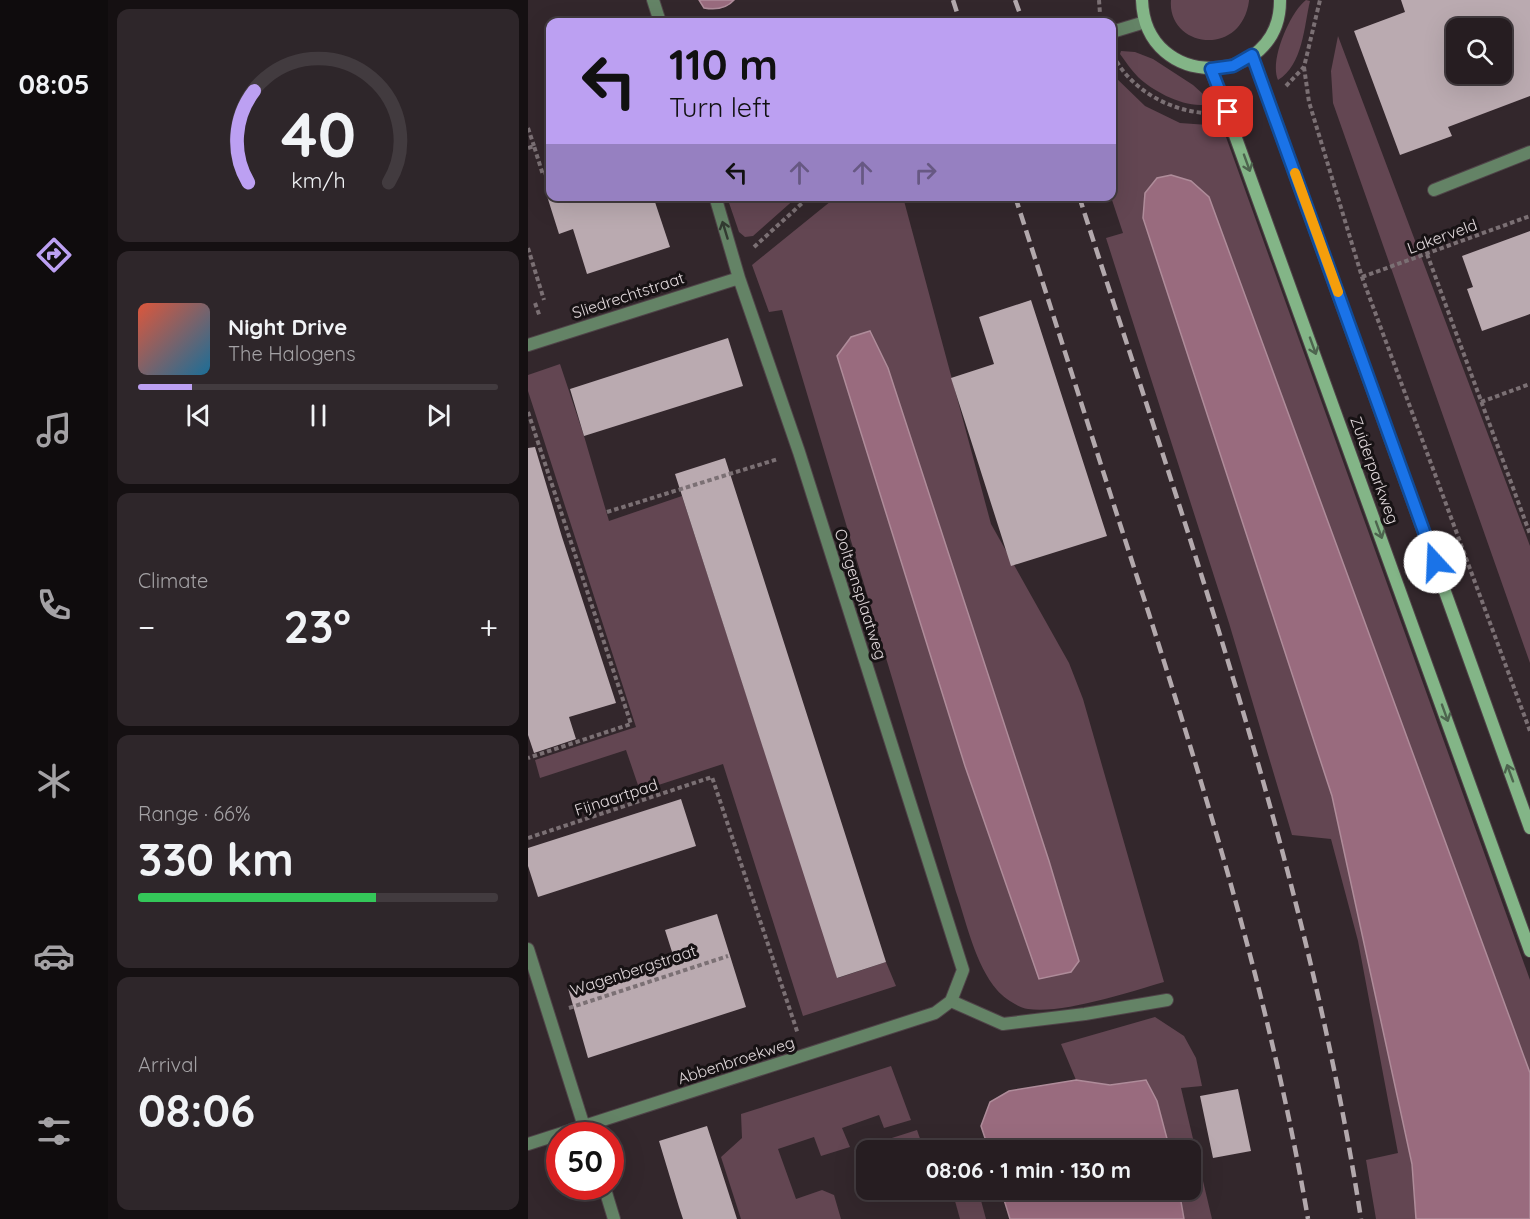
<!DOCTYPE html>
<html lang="en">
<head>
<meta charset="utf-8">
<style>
  body { margin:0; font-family:Quicksand,sans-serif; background:#2e262a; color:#f1f3f6; height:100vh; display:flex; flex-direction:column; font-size:22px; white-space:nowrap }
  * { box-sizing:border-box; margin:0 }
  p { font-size:20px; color:#a4a2a5 }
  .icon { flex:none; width:33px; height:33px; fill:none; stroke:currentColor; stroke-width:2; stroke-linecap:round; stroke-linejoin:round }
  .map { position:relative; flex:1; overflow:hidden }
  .side { display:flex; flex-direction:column; gap:9px; padding:9px; background:#151012; width:420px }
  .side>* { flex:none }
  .hud { position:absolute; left:18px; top:18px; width:570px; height:183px; border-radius:12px; box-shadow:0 6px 24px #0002,0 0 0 2px #423b3f; background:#bca0f2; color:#111; overflow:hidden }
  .fabs { position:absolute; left:918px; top:18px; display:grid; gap:12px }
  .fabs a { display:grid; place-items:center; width:66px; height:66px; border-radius:12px; background:#261d21; box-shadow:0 6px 24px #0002,0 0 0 2px #423b3f; font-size:30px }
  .speed { position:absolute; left:18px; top:1122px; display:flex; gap:12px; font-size:30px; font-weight:700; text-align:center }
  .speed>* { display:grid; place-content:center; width:78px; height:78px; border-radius:50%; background:#261d21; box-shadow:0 6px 24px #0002,0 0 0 2px #423b3f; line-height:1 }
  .speed .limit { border:9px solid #d22; background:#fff; color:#111 }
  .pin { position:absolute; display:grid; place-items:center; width:51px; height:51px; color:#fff; margin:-26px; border-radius:12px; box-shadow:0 3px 9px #0006 }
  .me { position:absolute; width:66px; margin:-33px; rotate:340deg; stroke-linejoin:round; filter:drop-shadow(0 0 4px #0008) }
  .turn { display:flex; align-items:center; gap:21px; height:126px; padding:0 24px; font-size:27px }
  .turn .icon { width:78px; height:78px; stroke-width:2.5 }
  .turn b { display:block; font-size:42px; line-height:51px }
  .lanes { display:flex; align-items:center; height:57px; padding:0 24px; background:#0003; justify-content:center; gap:30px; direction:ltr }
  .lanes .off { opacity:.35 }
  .big { font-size:45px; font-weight:700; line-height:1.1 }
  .side .widget { flex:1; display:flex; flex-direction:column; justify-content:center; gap:9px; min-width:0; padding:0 21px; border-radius:12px; background:#2e262a }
  .side .dial { align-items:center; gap:0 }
  .dial svg { height:156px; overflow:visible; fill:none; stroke:#423b3f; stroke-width:7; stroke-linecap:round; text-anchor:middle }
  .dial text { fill:#f1f3f6; stroke:none }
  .song { display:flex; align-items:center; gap:18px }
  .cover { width:72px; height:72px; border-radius:9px; background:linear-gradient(135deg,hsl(10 70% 55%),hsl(200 70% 35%)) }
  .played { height:6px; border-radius:3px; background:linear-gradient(90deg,#bca0f2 15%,#423b3f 15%) }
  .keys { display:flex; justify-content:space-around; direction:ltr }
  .heat { display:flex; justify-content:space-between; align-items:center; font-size:33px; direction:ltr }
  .charge { height:9px; border-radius:4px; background:linear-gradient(90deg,#34c759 66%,#423b3f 0) }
  .trip { position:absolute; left:328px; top:1140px; width:345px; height:60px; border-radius:12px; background:#261d21; box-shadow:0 6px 24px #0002,0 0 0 2px #423b3f; font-weight:700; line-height:60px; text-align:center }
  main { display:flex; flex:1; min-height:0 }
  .dock { display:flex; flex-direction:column; width:108px; justify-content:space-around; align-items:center; background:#0f0c0d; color:#a4a2a5 }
  .dock .icon { width:42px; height:42px }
  .dock .selected { color:#bca0f2 }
  .dock b { font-size:27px; color:#f1f3f6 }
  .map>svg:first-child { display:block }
  .green { fill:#634652; fill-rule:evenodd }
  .water { fill:#996b7e; stroke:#af8c9a; stroke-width:1.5 }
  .building { fill:#baaab0; fill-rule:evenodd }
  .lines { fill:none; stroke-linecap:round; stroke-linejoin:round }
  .service-casing { stroke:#4f4348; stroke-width:14 }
  .minor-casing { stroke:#4f4348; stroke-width:14 }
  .secondary-casing { stroke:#4f4348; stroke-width:14 }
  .path { stroke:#7b7074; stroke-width:4; stroke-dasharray:4.5 3; stroke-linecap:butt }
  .service { stroke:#648366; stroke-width:12 }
  .minor { stroke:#648366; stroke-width:12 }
  .secondary { stroke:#83b587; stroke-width:12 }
  .rail { stroke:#b3a9ad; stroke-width:4.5; stroke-dasharray:12 6; stroke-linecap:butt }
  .oneway { stroke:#4d644e }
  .oneway2 { stroke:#323a31 }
  .route-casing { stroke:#114b97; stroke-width:15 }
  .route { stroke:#1a73e8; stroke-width:10 }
  .slow { stroke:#f59e0b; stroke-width:10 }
  .labels { text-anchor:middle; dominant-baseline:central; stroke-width:6; stroke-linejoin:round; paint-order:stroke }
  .street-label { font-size:16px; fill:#e1d8db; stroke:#171214 }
</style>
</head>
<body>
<main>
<nav class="dock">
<b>08:05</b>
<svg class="icon selected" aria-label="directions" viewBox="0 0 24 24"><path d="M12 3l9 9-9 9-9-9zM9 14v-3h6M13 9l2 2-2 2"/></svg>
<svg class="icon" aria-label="music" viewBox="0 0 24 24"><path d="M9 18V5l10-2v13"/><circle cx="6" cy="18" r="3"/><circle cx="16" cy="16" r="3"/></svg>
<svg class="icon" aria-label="phone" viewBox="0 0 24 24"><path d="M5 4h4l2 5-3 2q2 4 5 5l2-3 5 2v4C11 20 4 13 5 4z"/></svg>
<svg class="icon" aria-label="climate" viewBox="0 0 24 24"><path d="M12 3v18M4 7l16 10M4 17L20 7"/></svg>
<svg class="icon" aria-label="car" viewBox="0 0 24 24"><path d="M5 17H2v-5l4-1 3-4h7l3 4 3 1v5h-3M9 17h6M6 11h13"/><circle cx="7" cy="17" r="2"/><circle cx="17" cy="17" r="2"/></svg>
<svg class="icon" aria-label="filters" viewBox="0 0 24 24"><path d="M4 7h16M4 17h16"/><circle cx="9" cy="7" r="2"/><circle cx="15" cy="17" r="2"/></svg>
</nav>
<section class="side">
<div class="widget dial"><svg viewBox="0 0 100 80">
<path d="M14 69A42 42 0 1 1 86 69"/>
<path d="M14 69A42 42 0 0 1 17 22" stroke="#bca0f2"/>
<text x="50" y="56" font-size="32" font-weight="700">40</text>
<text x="50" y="72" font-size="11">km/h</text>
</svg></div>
<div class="widget">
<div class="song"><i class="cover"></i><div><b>Night Drive</b><p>The Halogens</p></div></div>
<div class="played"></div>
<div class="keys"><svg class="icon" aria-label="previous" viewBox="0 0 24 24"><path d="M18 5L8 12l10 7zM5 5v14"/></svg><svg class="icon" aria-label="pause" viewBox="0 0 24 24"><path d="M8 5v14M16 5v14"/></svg><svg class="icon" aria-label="next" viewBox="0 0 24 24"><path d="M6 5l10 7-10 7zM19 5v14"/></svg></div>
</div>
<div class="widget"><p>Climate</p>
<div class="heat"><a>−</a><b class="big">23°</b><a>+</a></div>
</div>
<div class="widget"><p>Range · 66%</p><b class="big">330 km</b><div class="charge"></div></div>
<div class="widget"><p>Arrival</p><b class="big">08:06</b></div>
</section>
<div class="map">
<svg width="1002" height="1219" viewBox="0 0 1002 1219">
  <rect width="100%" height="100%" fill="#33272c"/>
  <path class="green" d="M643 0H721V1C713 59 639 47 643 0Z
    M778 0 782 1C776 26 775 65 750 80 741 61 762 12 778 0Z
    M810 36 1002 546V663L805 103 803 71Z
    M593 51 607 52 625 59 665 85 675 94 681 104C658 109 626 92 610 77 603 70 598 62 592 54Z
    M584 74 617 106 652 123 694 126 1002 980V1073L681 197 663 181 804 796 884 1164 888 1219H848L838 1160 870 1153 830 941 803 839 764 835 701 623 578 238 595 233 583 197Z
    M199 197V196L269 197 225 236 217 237 211 232Z
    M308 197H375L463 524 541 663 555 699 636 982C601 992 536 1014 500 1009 489 1007 476 998 469 990 447 964 439 924 428 892L254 310 241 312 224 265ZM309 356 397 483 521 861 551 961 358 510Z
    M32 364 56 436 81 521 154 496 310 978 358 962 368 986 275 1016 195 764 112 791 98 750 12 778 7 760 108 727 0 391V375Z
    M627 1017 656 1036 668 1058 674 1086 653 1088 684 1219H656L651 1190H663V1150H642L629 1101 618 1080 582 1085 548 1080 533 1044Z
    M363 1066 383 1120 356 1128 351 1115 314 1128 322 1147 293 1156 286 1137 250 1149 268 1199 294 1190 306 1195 313 1219H213L193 1157 214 1138 213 1114Z
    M389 1130 396 1150H339V1188L326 1150Z
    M451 1193 458 1219H432L427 1201Z"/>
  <path class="water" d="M171 0H206C198 9 187 10 176 8Z
    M643 175 663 181 681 197 1002 1073V1219H888L884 1164 804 796 615 218 617 193 629 178Z
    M342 331 360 368 521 861 551 961 543 972 511 979 437 766 309 356 323 337Z
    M548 1080 582 1085 618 1080 629 1101 642 1150H461L453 1126 462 1102 481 1091Z
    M473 1190H651L656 1219H482Z"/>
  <path class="building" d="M873 0H1002V96L920 127 924 136 872 155 826 31 877 12ZM928 28H974V74H928Z
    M19 196H125L142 247 59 274 45 229 31 234Z
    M1002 231V314L954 331 939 289 945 287 934 256Z
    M503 300 579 536 483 566 423 378 466 364 451 317Z
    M200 338 215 386 56 436 42 389Z
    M7 447 34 537 88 703 41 717 48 739 6 753 0 735V448Z
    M197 458 358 962 309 978 147 474Z
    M153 799 168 846 10 897 0 866V848Z
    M189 914 218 1007 60 1058 40 988 145 955 137 930Z
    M710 1089 723 1151 685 1158 672 1096Z
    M179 1126 200 1191 209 1219H155L151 1207 131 1141Z"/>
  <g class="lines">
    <g class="service-casing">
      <path id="service" d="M906 190 1002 152
        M423 1001 475 1024 557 1014 639 1000"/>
    </g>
    <g class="minor-casing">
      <path id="minor" d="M125 0 132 22
        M584 32 617 22
        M0 345 211 278
        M0 949 59 1136
        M0 1144 407 1013 423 1001 435 970 271 452 211 278 187 196
        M76 1186 86 1219"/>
    </g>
    <g class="secondary-casing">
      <path id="secondary" d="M614 0C617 93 753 88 752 0
        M724 55 1002 828
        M683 69 1002 951"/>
    </g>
    <path class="path" d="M571 0 572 14
      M585 55C602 89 640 110 676 113
      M776 67 781 102 834 277 1002 731
      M758 86 776 67 792 0
      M0 128 6 146
      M0 148 6 146 15 175 22 173
      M226 247 282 196
      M0 248 16 300
      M899 254 1002 534
      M834 277 1002 216
      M7 303 12 317
      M953 402 1002 384
      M0 412 103 724 0 758
      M79 512 250 459
      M0 838 184 777 270 1034
      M41 1008 200 956"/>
    <use href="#service" class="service"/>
    <use href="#minor" class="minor"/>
    <use href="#secondary" class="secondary"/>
    <path class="rail" d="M425 0 432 22
      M487 0 495 22
      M487 196C532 336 576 475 621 614 684 813 745 1013 780 1219
      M551 196C659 533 779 868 833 1219"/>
  </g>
  <defs><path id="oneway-shaft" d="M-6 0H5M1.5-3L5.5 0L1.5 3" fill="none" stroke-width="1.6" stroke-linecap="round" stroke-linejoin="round" transform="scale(1.5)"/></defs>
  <g class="oneway">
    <use href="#oneway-shaft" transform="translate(719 163) rotate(70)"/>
    <use href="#oneway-shaft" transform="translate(785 346) rotate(70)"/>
    <use href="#oneway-shaft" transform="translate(851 530) rotate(70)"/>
    <use href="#oneway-shaft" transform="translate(917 713) rotate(70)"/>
    <use href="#oneway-shaft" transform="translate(982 773) rotate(-110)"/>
  </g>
  <use class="oneway2" href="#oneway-shaft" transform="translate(197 230) rotate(-107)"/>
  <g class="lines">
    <g class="route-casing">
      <path id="route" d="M700 112 683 69 705 66 724 55 907 562"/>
    </g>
    <use href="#route" class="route"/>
    <path class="slow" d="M767 173 810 292"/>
  </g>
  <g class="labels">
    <g class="street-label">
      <text transform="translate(914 236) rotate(-20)">Lakerveld</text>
      <text transform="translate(100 295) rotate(-18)">Sliedrechtstraat</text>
      <text transform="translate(847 470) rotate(70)">Zuiderparkweg</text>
      <text transform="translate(333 594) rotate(72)">Ooltgensplaatweg</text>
      <text transform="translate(88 797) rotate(-18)">Fijnaartpad</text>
      <text transform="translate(105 970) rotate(-18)">Wagenbergstraat</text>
      <text transform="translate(208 1060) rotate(-18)">Abbenbroekweg</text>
    </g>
  </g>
</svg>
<div class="fabs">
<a><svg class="icon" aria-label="search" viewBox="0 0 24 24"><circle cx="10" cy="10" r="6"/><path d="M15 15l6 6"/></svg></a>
</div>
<div class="speed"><div class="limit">50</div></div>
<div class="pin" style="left:700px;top:112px;background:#d93025"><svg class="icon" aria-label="arrive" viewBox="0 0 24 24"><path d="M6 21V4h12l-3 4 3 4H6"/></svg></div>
<svg class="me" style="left:907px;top:562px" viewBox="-20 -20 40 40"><circle r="19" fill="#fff"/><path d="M0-13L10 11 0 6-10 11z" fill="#1a73e8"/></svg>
<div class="trip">08:06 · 1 min · 130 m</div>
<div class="hud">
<div class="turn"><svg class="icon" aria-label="left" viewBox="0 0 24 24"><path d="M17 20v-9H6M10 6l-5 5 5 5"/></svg><div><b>110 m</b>Turn left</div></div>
<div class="lanes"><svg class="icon" aria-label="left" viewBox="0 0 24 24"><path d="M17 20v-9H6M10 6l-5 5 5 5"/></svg><svg class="icon off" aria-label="ahead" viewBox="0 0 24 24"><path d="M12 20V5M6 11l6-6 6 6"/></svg><svg class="icon off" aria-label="ahead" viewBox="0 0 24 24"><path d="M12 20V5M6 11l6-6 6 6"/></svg><svg class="icon off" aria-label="right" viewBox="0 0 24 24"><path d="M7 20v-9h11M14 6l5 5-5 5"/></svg></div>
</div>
</div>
</main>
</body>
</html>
